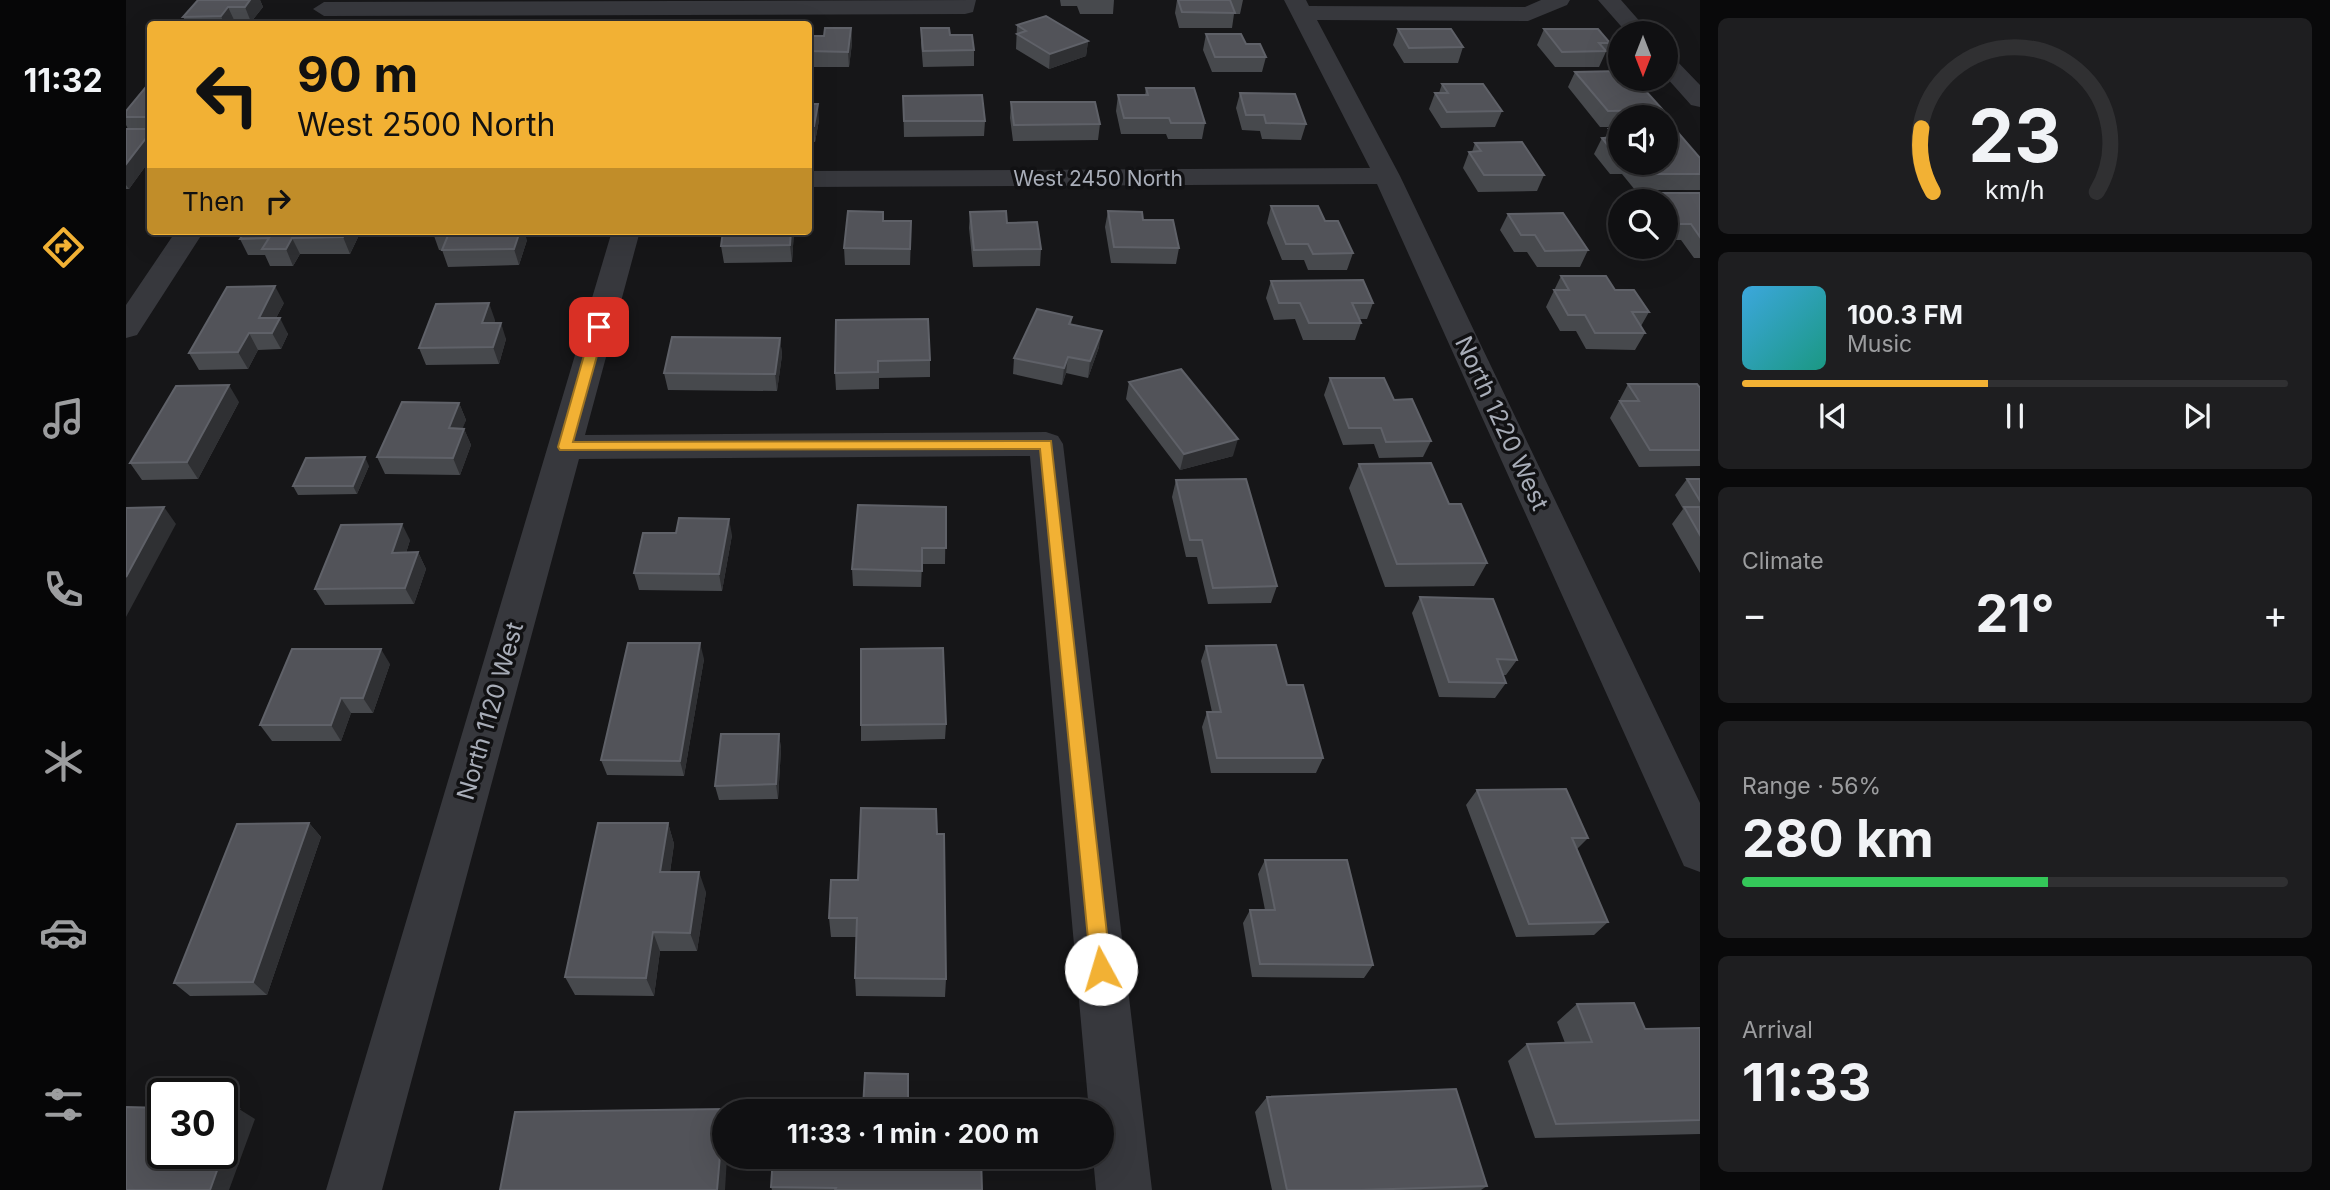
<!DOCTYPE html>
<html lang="en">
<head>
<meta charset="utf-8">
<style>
  body { margin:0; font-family:Inter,sans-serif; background:#1e1e20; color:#f1f3f6; height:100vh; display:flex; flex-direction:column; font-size:26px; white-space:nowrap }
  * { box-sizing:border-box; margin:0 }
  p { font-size:23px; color:#9c9d9f }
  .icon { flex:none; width:38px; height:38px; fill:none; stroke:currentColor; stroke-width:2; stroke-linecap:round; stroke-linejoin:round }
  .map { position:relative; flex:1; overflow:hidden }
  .sheet { display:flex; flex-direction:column; gap:18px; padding:18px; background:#09090a; width:630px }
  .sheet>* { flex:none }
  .banner { position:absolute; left:21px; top:21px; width:665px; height:214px; border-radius:7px; box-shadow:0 7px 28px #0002,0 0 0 2px #303032; background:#f2b134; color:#111; overflow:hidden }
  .needle { width:46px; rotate:180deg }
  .controls { position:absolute; left:1482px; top:21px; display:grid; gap:14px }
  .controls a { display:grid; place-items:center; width:70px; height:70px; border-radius:50%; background:#101012; box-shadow:0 7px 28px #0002,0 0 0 2px #303032; font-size:35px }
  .speed { position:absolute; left:21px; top:1078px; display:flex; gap:14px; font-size:35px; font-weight:700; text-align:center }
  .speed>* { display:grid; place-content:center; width:91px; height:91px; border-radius:50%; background:#101012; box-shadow:0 7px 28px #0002,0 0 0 2px #303032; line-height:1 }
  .speed .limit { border:4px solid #111; border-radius:10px; background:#fff; color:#111 }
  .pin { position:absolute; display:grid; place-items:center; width:60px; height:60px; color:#fff; margin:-30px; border-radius:14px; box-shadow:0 4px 10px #0006 }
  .me { position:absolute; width:77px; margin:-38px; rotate:354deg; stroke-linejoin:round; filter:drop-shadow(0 0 5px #0008) }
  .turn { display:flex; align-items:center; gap:24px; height:147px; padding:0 35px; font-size:32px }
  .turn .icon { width:91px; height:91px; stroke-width:2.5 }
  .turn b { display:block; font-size:49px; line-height:60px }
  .then { display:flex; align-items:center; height:66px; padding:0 35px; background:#0003; gap:14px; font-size:26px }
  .big { font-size:52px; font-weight:700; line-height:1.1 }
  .sheet .widget { flex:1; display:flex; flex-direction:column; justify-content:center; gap:10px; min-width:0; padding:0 24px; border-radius:10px; background:#1e1e20 }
  .sheet .dial { align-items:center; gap:0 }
  .dial svg { height:182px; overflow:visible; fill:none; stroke:#303032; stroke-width:7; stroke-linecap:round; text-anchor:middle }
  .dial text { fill:#f1f3f6; stroke:none }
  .song { display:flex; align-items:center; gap:21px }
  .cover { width:84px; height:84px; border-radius:10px; background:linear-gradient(135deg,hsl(200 70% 55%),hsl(170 70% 35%)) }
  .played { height:7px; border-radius:4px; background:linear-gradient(90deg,#f2b134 45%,#303032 45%) }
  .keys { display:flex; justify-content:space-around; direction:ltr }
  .heat { display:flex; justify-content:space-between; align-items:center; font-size:38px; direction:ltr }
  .charge { height:10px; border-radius:5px; background:linear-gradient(90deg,#34c759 56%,#303032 0) }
  .trip { position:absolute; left:586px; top:1099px; width:402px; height:70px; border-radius:35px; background:#101012; box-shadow:0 7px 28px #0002,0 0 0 2px #303032; font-weight:700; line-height:70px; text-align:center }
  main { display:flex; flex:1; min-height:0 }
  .menu { display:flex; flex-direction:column; width:126px; justify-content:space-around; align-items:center; background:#060607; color:#9c9d9f }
  .menu .icon { width:49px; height:49px }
  .menu .current { color:#f2b134 }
  .menu b { font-size:32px; color:#f1f3f6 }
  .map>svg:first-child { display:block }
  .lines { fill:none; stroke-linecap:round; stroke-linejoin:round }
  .minor { fill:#37383d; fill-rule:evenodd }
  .wall { fill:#47494d }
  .shaded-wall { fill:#2f3033 }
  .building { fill:#525359; stroke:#5f6168; stroke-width:2 }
  .route { fill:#f2b134; stroke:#9d7322; stroke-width:2 }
  .labels { text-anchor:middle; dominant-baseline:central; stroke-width:7; stroke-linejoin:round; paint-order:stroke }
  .far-street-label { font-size:21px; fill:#a8adb8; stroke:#111113 }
  .street-label { font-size:24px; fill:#a8adb8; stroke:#111113 }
</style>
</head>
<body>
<main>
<nav class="menu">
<b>11:32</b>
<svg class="icon current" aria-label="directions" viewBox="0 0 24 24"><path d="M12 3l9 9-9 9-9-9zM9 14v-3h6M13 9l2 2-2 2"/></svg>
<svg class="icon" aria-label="music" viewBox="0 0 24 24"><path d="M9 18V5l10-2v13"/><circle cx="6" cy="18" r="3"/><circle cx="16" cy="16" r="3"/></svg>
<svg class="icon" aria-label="phone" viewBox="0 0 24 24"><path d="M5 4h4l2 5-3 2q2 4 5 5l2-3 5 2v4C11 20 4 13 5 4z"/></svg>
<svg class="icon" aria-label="climate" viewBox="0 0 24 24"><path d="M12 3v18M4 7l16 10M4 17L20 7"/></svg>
<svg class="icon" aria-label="car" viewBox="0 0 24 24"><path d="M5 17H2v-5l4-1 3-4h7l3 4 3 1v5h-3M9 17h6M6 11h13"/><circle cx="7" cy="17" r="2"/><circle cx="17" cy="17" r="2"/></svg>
<svg class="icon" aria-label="filters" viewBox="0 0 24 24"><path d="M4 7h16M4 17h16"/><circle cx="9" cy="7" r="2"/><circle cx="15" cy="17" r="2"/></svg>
</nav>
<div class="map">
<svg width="1574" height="1190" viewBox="0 0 1574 1190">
  <rect width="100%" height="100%" fill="#161618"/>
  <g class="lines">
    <path class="minor" d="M850 0 847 12 839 14 198 16 187 9 198 2Z
      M1158 0H1180L1183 6 1399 7 1415 0H1444L1441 5 1402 21 1191 20 1274 176 1574 803V872L1558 866 1251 184 682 187V171L1244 168Z
      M1472 0H1495L1524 33H1501Z
      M1540 56 1548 58 1574 85V107L1565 105 1540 77Z
      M50 231H78L11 335 0 338V305Z
      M486 231H514L459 435 920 432 932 436 937 444 1026 1190H970L967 1157H976V1111H963L904 456 453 459 256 1190H200Z"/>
  </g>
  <path class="wall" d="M72 0H134L137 7 125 22H109L107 24H61L57 17Z
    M934 0H988L987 14H954L951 6H935Z
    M1051 0H1117L1114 14H1108L1106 28H1053L1049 13Z
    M891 25 962 41 960 56 923 69 890 49Z
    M725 28 726 43 723 67H682V36H698Z
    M795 28 824 35 848 50V66L797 67 795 43Z
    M1272 29 1337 47 1332 63H1278L1267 45Z
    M1418 29 1484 43 1473 67H1429L1411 45Z
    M1080 34 1120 44 1140 57 1136 72H1086L1077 50Z
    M1449 72 1537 110 1534 117H1494V127H1474L1442 87Z
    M24 82V160L3 189H0V129H2L0 125V111Z
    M1316 84 1376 111 1369 127 1315 128 1303 109 1309 93H1313Z
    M1020 88 1079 123 1076 139H1042L1040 134H995L990 111 992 95H1019Z
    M1114 93 1180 124 1175 140 1136 139 1134 131 1116 130 1110 108Z
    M777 96 859 121 858 136 778 137Z
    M885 102 974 124 972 140 887 141 884 118Z
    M682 104 693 120 689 142 682 141Z
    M1483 129H1494V163H1540L1574 158V190H1509L1496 174H1484L1468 154 1476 138H1479Z
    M1349 143 1418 175 1411 191 1352 192 1337 168 1343 152H1346Z
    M1532 193H1574V258H1568L1555 240H1540V201H1527Z
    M1145 206 1199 221 1227 253 1221 270H1182L1178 260H1156L1141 223Z
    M982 211 1017 220 1053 248 1050 264 985 263 979 227Z
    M844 212 881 223 915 249 914 266 847 267 843 228Z
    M1382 214 1462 250 1454 267H1411L1401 252H1388L1374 230Z
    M757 221 785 237 784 265H719L718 248Z
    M119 231H235L224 254H174L167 266H144L139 255H122L114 239Z
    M308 231 401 240 393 265 322 267 316 250H313L307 233Z
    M668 231 666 262 598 263 595 246Z
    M1435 276 1489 290 1523 312 1515 326 1519 333 1509 350 1460 349 1450 331H1434L1420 307Z
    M1145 281 1247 303 1241 319H1234L1235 323 1229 340H1177L1169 319 1148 320 1140 298Z
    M158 303 150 318 162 334 155 349 132 350 122 369 73 370 63 353Z
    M946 317 945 325 973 347 962 378 940 373 936 385 887 374 888 358Z
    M369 320 368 323 380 339 373 364 300 365 293 348Z
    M710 320 804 360V377L753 378V389L710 390 709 373Z
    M654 338 656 355 651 391 542 390 538 373Z
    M1204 378 1268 400 1305 441 1297 457 1253 458 1248 444 1217 445 1198 395Z
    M1003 382 1107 456 1054 470 1000 399Z
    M1502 384 1574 388V466L1513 467 1484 418Z
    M113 402 72 479 16 480 4 463Z
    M333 403 340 420 336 428 338 429 345 445 334 475 259 474 251 457Z
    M1233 464 1323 504 1361 563 1348 586 1259 587 1223 488Z
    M243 466 231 494 172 495 167 486Z
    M1561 479H1574V573L1546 524 1557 509 1549 495Z
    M1050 480 1151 586 1145 603 1082 604 1071 557H1060L1046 497Z
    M820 507 819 564H796L795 587 727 586 726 569Z
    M606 535 596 591 513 590 508 573Z
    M284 540 280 553 292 552 300 569 288 604 199 605 189 589Z
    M1294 597 1391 660 1380 675H1377L1380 683 1369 698 1313 697 1286 613Z
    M1080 646 1161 685 1197 758 1190 773H1085L1076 727 1081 712H1086L1075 661Z
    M578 659 558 776 481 775 475 760Z
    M264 664 247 713H225L215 741H146L134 725Z
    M820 724 819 739 735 741V725Z
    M653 734 655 749 652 799 593 800 589 786Z
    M1351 790 1462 838 1451 849 1482 922 1468 935 1390 937 1340 805Z
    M183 823 195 837 141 995 64 996 48 983Z
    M542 823 548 844 544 872 580 892 571 951H534L528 996 449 995 439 977Z
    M811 834 820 979 819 997 730 996 729 978 730 937H705L703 918 732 880Z
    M1139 860 1247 965 1238 978 1126 977 1117 923 1124 910H1139L1132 874Z
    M1451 1004 1519 1029 1574 1028V1134L1409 1138 1382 1061 1401 1044 1439 1043 1431 1022Z
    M1141 1097 1361 1186 1355 1190H1146L1129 1112Z
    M645 1187 856 1190H646Z"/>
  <path class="shaded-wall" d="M124 0H134L137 7 125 22 119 7Z
    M102 7 109 22 107 24H98L95 16Z
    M725 28 726 43 723 67 722 52Z
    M962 41 960 56 923 69 924 54Z
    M692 104 693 120 689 142 688 126Z
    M24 133V160L3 189 0 185V164Z
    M220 231H235L224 254 217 237Z
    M394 231H398L401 240 393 265 388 249Z
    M665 231H668L666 262 664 245Z
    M166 238 174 254 167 266 160 249Z
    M149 286 158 303 142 333 133 318Z
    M363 303 369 320 362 340 356 323Z
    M154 318 162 334 155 349 146 333Z
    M375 323 380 339 373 364 367 347Z
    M976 331 973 347 962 378 964 361Z
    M123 333 132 350 122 369 112 352Z
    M654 338 656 355 651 391 649 374Z
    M942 357 940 373 936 385 938 368Z
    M103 385 113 402 72 479 61 462Z
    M333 403 340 420 330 445 323 428Z
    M338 429 345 445 334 475 327 458Z
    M1112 439 1107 456 1054 470 1058 454Z
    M239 457 243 466 231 494 227 486Z
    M38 507 50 524 0 617V577Z
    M603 519 606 535 596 591 593 574Z
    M276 524 284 540 275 569 266 553Z
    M292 552 300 569 288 604 279 588Z
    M574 643 578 659 558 776 554 761Z
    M255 649 264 664 247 713 237 698Z
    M215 698 225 713 215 741 205 725Z
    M653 734 655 749 652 799 650 784Z
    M183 823 195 837 141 995 127 982Z
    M542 823 548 844 541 892 534 872Z
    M573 872 580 892 571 951 564 933Z
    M527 932 534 951 528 996 520 978Z
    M113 1109 129 1119 103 1190H84Z
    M598 1109 599 1111 598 1157H601L599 1190H591Z"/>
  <path class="building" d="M72 0H124L119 7H102L95 16 57 17Z
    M1052 0H1104L1109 13 1056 12Z
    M920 16 962 41 924 54 891 34 900 31 891 25Z
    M280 23H308L307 24H279Z
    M699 28H725L722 52 682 51V36H698Z
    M795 28H823L824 35H846L848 50 797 51Z
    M1272 29H1325L1337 47 1283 48Z
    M1418 29H1472L1484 43H1473L1480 51 1436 52Z
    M1080 34H1115L1120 44H1134L1140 57H1089Z
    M1494 71V79H1509L1537 110 1482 111 1449 72Z
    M24 82V117H0V111Z
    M1316 84H1357L1376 111 1321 112 1309 93H1322Z
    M1020 88H1068L1079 123H1045L1043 118H998L992 95H1022Z
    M1114 93 1169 94 1180 124 1140 123 1138 115H1120Z
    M856 95 859 121H778L777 96Z
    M885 102H969L974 124 888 125Z
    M682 104H692L688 126H682Z
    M0 129H24V133L0 164Z
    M1483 129H1494V158H1492L1476 138 1490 137Z
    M1540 129H1549L1574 158V174H1517L1508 163H1540Z
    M1396 142 1418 175H1358L1343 152 1355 151 1349 143Z
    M1532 193H1574V237L1565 224H1546L1540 215V201H1538Z
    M1145 206H1192L1199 221H1212L1227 253 1187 254 1182 244H1160Z
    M722 211 757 212V221H785L784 249 718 248Z
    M880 211 881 223 911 222 915 249 848 250 844 212Z
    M982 211 1016 212 1017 220H1047L1053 248 988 247Z
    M1437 213 1462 250 1419 251 1409 235H1395L1382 214Z
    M119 231H220L217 237 166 238 160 249H136L143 238 114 239Z
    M308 231H394L388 249 316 250 323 233H307Z
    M597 231H665L664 245 595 246Z
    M1435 276H1480L1489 290H1508L1523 312H1506L1519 333H1469L1459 315H1442L1428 290H1443Z
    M1237 280 1247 303H1226L1235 323H1183L1174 303H1153L1145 281Z
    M149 286 133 318H154L146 333H123L112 352 63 353 101 287Z
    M363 303 356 323H375L367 347 293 348 310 304Z
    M911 309 946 317 943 324 976 331 964 361 942 357 938 368 888 358Z
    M802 319 804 360 752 361V372L709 373 710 320Z
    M546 337 654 338 649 374 538 373Z
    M1055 369 1112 439 1058 454 1003 382Z
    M1204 378H1258L1268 400 1286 399 1305 441 1260 442 1255 428H1223Z
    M1502 384H1571L1574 388V450H1524L1494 401H1513Z
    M103 385 61 462 4 463 50 386Z
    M276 402 333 403 323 428 338 429 327 458 251 457Z
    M239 457 227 486H167L180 458Z
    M1305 463 1323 504H1335L1361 563 1271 564 1233 464Z
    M1120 479 1151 586 1087 588 1076 540H1064L1050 480Z
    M1561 479H1574V501Z
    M732 505 820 507V548H796V571L726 569Z
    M38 507 0 577V508Z
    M1558 507H1574V535Z
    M553 518 603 519 593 574 508 573 517 533H550Z
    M276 524 266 553 292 552 279 588 189 589 215 525Z
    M1294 597 1367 599 1391 660 1371 659 1380 683 1323 682Z
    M502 643H574L554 761 475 760Z
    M1150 645 1161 685H1177L1197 758H1091L1081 712H1095L1080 646Z
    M817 648 820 724 735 725V649Z
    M166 649H255L237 698H215L205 725H134Z
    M595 734H653L650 784 589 786Z
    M1440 789 1462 838H1446L1482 922 1403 924 1351 790Z
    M735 808 810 809 811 834H818L820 979 729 978 731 918H703L705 880H732Z
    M183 823 127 982 48 983 111 824Z
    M472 823H542L534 872H573L564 933 527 932 520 978 439 977Z
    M1139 860H1221L1247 965 1134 964 1124 910H1149Z
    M1508 1003 1519 1029 1574 1028V1120L1430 1124 1401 1044 1466 1042 1451 1004Z
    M739 1073 782 1074V1108L855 1109V1111H651L652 1105 737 1108Z
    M1330 1089 1361 1186 1235 1190H1161L1141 1097Z
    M0 1107 37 1108V1153H96V1109H113L84 1190H0Z
    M598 1109 591 1190H374L389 1112Z
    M647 1157H855L856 1190H709L710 1188 645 1187Z"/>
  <path class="route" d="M473 323 479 327 447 442 925 441 985 969 982 976 975 979 968 976 965 969 914 449 434 450 432 447 466 327Z"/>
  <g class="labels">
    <g class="far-street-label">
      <text x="972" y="178">West 2450 North</text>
    </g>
    <g class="street-label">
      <text transform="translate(1376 423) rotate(65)">North 1220 West</text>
      <text transform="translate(364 711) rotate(-74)">North 1120 West</text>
    </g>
  </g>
</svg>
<div class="controls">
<a><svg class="needle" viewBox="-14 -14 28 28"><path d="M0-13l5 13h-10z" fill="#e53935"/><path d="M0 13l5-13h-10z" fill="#9c9d9f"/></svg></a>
<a><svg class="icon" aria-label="sound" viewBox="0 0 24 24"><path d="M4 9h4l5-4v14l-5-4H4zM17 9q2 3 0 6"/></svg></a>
<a><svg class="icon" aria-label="search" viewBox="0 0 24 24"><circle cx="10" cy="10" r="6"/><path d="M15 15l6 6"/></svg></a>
</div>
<div class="speed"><div class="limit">30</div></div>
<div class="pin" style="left:473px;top:327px;background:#d93025"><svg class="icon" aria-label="arrive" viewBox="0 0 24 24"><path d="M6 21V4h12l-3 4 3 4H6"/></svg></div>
<svg class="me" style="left:975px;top:969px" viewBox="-20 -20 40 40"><circle r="19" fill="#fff"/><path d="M0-13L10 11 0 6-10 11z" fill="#f2b134"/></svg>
<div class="trip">11:33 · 1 min · 200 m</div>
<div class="banner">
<div class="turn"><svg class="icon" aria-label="left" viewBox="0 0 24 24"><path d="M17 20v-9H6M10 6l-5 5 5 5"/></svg><div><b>90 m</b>West 2500 North</div></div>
<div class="then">Then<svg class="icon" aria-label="right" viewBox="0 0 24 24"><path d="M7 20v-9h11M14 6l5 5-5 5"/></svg></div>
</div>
</div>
<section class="sheet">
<div class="widget dial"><svg viewBox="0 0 100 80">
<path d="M14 69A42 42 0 1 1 86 69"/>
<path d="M14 69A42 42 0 0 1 9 41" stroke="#f2b134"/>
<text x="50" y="56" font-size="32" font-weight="700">23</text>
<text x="50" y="72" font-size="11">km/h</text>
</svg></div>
<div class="widget">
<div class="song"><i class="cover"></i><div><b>100.3 FM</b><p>Music</p></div></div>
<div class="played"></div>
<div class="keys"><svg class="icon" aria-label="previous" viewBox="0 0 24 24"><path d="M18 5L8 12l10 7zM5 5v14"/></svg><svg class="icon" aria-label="pause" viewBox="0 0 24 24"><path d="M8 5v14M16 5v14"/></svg><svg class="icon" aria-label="next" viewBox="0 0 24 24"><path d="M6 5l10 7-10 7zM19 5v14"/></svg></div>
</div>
<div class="widget"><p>Climate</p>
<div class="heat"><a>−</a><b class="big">21°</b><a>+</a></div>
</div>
<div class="widget"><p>Range · 56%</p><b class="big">280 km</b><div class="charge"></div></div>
<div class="widget"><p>Arrival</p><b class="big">11:33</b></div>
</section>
</main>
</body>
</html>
